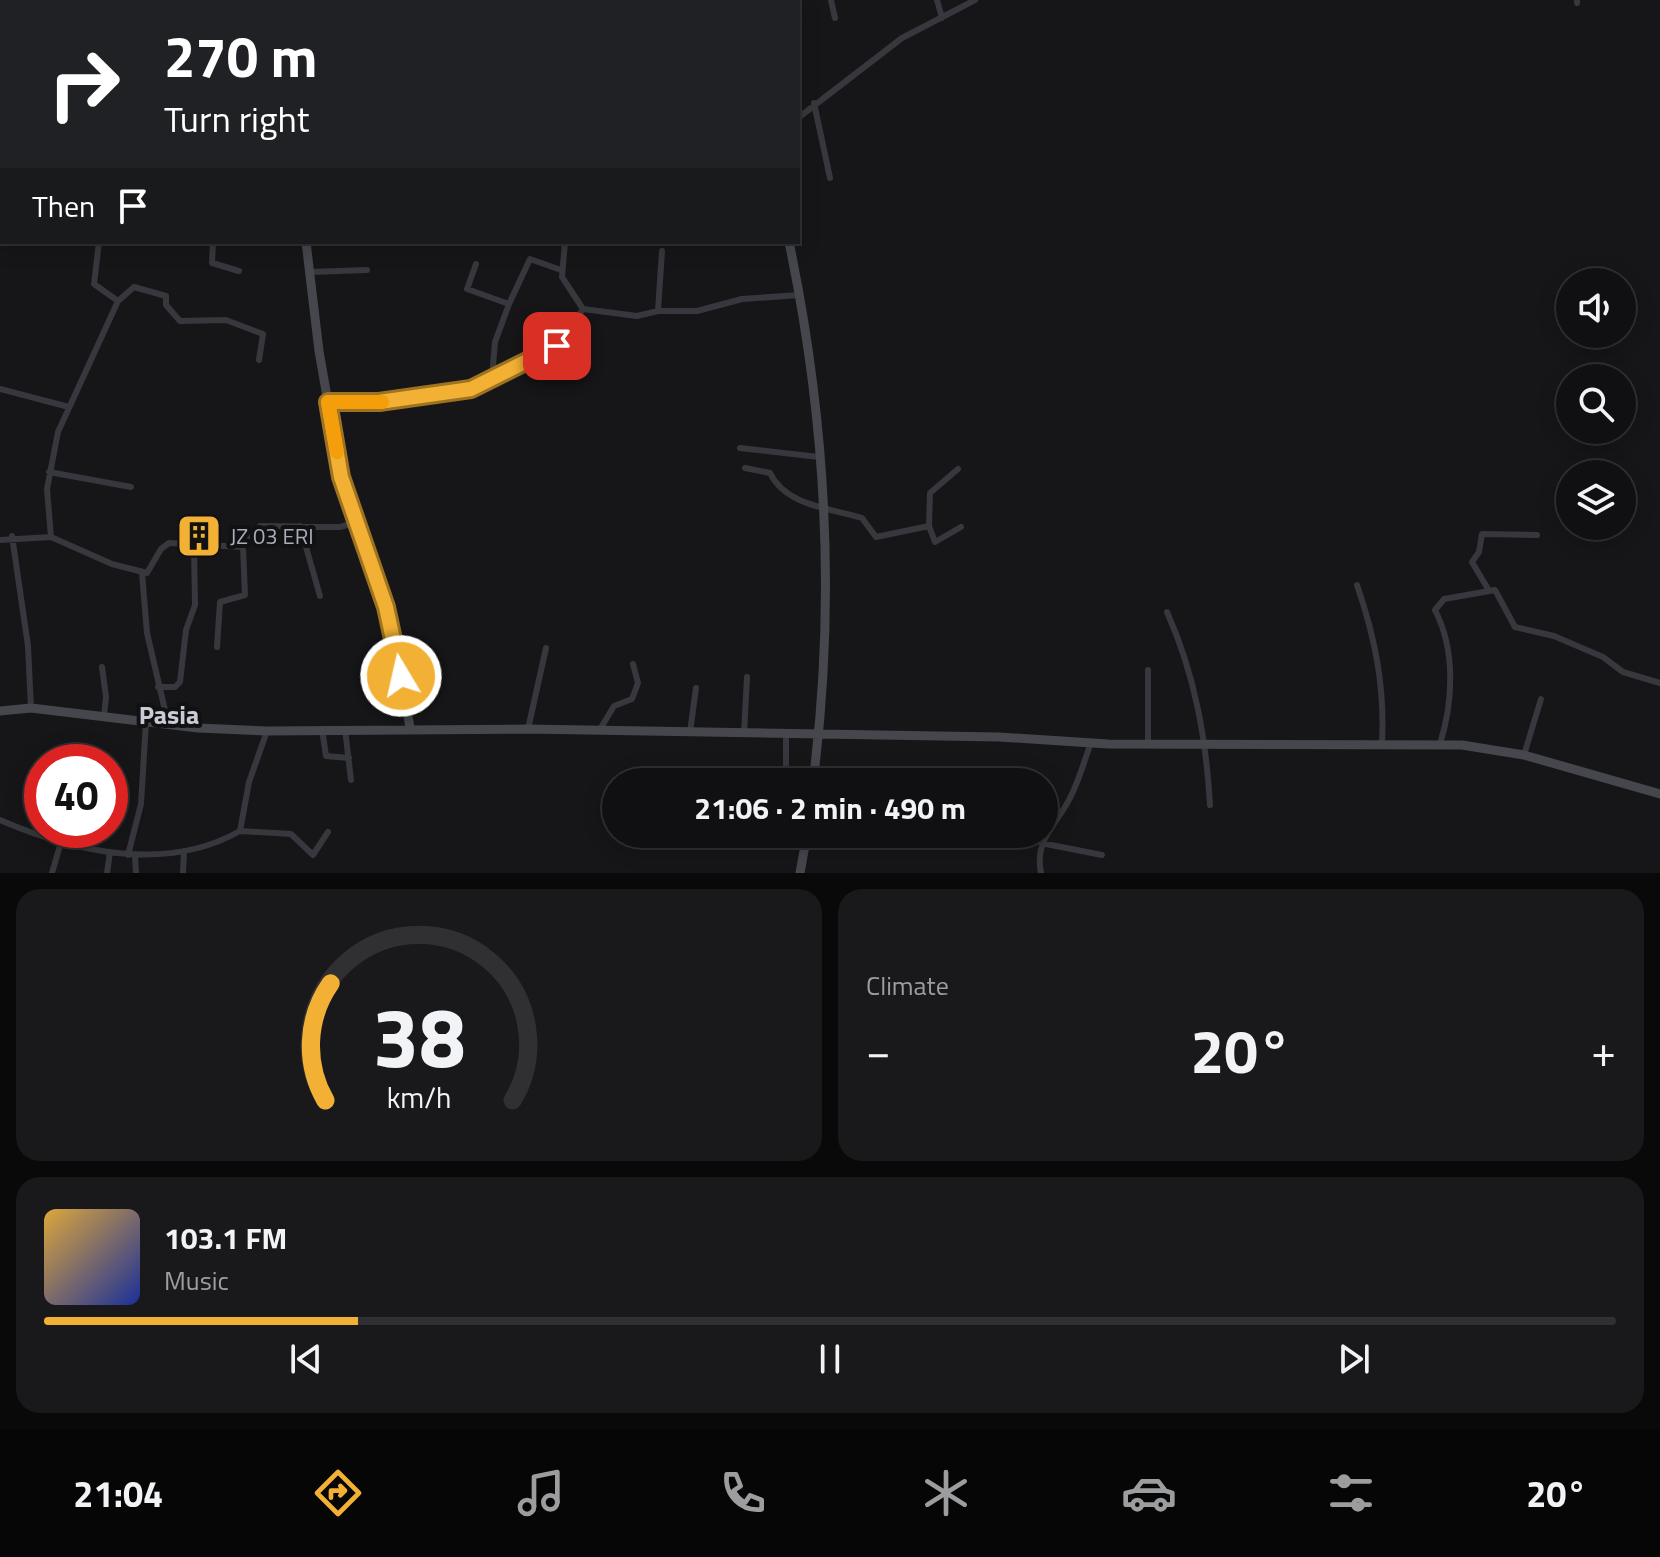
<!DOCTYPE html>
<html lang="en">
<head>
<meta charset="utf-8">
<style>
  body { margin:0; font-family:"Titillium Web",sans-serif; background:#19191b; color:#f1f3f6; height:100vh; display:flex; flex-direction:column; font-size:30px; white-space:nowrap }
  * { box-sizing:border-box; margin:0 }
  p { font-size:26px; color:#9c9d9f }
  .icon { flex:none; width:44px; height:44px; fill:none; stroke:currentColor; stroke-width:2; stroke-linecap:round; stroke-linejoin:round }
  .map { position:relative; height:873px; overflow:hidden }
  .details { display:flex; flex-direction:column; gap:16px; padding:16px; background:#09090a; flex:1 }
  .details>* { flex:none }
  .banner { position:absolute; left:0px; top:0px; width:800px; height:244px; box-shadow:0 4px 20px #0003,0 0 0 2px #303032; background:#202124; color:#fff; overflow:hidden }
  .tools { position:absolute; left:1556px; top:268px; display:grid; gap:16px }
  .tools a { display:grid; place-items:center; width:80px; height:80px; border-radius:50%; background:#101012; box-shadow:0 4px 20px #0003,0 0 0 2px #303032; font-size:40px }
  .speed { position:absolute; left:24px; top:744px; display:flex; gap:16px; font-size:40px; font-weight:700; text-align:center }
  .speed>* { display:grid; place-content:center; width:104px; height:104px; border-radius:50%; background:#101012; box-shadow:0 4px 20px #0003,0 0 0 2px #303032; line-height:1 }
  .speed .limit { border:12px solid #d22; background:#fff; color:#111 }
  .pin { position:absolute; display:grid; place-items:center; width:68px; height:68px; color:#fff; margin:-34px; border-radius:16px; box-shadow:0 4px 12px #0006 }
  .me { position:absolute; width:88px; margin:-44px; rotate:351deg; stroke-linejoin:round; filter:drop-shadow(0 0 6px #0008) }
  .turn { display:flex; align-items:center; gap:28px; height:168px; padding:0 32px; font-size:36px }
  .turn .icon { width:104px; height:104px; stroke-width:2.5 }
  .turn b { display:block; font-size:56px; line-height:68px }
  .then { display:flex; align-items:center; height:76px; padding:0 32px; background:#0003; gap:16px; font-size:30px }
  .big { font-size:60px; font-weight:700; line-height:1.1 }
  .details .tile { flex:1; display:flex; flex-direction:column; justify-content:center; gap:12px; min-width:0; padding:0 28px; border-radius:24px; background:#19191b }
  .details .dial { align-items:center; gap:0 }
  .dial svg { height:208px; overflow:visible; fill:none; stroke:#303032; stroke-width:7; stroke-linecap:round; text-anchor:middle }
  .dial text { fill:#f1f3f6; stroke:none }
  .song { display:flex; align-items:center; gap:24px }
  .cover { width:96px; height:96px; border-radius:12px; background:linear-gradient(135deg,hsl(40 70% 55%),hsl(230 70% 35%)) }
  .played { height:8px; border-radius:4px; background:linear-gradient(90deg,#f2b134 20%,#303032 20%) }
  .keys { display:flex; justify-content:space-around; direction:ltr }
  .heat { display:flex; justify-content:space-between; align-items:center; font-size:44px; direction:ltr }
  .details .tiles { flex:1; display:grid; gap:16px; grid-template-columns:1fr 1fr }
  .tile:last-child { grid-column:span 2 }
  .trip { position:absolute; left:602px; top:768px; width:456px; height:80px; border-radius:40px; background:#101012; box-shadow:0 4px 20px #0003,0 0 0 2px #303032; font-weight:700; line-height:80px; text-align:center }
  .dock { display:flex; height:128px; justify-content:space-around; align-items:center; background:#060607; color:#9c9d9f }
  .dock .icon { width:56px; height:56px }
  .dock .current { color:#f2b134 }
  .dock b { font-size:36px; color:#f1f3f6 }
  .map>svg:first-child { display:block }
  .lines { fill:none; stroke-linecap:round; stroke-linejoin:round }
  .street { stroke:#37383d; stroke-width:6 }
  .secondary { stroke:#45474d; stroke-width:9 }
  .route-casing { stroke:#9d7322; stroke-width:20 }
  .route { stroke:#f2b134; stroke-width:14 }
  .slow { stroke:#f59e0b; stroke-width:14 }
  .labels { text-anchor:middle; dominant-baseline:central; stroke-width:8; stroke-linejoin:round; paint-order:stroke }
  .poi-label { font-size:22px; fill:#a8adb8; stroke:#111113; text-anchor:start }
  .quarter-label { font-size:26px; font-weight:bold; fill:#c9ccd4; stroke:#111113 }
</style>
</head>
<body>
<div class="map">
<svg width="1660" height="873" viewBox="0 0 1660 873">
  <rect width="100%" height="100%" fill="#161618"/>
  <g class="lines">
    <path class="street" d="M831 0 835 18
      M937 0 942 18
      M609 2 611 0
      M1577 3V0
      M814 103 830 178
      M798 118 902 38 975 0
      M0 178 2 170
      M0 190 2 192
      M213 242 212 263 239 271
      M565 242 562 277 583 309
      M476 264 467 289 509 304 495 342 492 377
      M310 272 367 270
      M118 301 134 287 166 296V305L180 321 226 320 263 334 259 360
      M509 304 530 259 561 270
      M658 311 662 251
      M0 389 69 407
      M328 402H379L471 389 560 344 583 309 637 316 658 311H697L742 299 800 295
      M740 448 819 457
      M745 468 770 473C786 506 830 508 862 518L876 537 929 526 930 493 958 469
      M49 472 131 487
      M300 526 320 596
      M929 526 935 542 961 527
      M12 536 28 646 31 708
      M51 537 47 489 58 432 118 301 94 284 99 242
      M0 540 51 537 112 564 147 573 161 549 169 543 243 547 260 526 340 527 354 523
      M142 573 147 633 168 723
      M1357 585C1375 637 1385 687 1382 743
      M1488 589 1472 562 1479 552 1482 534 1537 535
      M1167 612C1195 675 1206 738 1210 805
      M217 647 220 602 245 595 243 547
      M102 667 106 697 104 716
      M158 687H175L180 682 186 630 195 605 194 546
      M322 729 326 756 349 758
      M345 729 351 780
      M528 729 546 648
      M599 731 614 706 632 699 638 683 633 664
      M690 732 696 688
      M744 734 747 677
      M1148 743V670
      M1440 744C1453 702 1456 651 1435 610L1444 599 1495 590 1515 627 1554 636 1603 657 1623 672 1660 683
      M1524 755 1541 699
      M786 779V734
      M0 820C74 852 166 873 240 831L249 782 267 731
      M240 831 291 834 313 855 328 832
      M1041 843 1102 855
      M128 855 141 804 146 722
      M135 856 136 873
      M52 873 61 842
      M107 873 110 852
      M183 873 184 851
      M1041 873C1034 839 1056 826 1070 798 1079 781 1084 761 1091 743"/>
    <path class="secondary" d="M296 0V2
      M731 0 732 2
      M306 242 319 351 341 477 395 638 410 728
      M789 242C826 419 836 603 813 782
      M0 711 31 708 198 728 267 731 528 729 999 737 1108 744 1462 745 1524 755 1660 794
      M800 873 807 834"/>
  </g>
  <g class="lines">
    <g class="route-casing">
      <path id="route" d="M401 676 386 607 341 477 328 402H379L471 389 557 346"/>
    </g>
    <use href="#route" class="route"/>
    <path class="slow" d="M337 452 328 402H382"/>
  </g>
  <defs>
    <g id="building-square" transform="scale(2.3)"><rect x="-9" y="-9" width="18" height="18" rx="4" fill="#f2b134" stroke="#111113"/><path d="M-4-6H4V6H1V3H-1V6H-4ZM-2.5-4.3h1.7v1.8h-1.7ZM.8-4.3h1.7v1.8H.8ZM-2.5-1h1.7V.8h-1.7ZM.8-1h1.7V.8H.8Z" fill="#111"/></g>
  </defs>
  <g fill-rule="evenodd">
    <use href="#building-square" x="199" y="536"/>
  </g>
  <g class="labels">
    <g class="poi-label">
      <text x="230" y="536">JZ 03 ERI</text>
    </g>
    <g class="quarter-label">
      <text x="169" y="714">Pasia</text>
    </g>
  </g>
</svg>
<div class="tools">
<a><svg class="icon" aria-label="sound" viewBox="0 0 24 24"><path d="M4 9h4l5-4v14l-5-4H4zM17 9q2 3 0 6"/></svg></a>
<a><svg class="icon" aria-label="search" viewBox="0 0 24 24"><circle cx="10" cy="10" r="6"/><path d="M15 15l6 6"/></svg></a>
<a><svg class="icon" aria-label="layers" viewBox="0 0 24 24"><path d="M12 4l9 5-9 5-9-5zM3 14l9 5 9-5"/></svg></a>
</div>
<div class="speed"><div class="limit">40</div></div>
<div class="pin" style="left:557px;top:346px;background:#d93025"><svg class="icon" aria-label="arrive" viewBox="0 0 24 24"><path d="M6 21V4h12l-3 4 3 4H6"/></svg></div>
<svg class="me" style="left:401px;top:676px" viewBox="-20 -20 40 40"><circle r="17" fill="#f2b134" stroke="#fff" stroke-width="3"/><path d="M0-11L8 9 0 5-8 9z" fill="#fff"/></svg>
<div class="trip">21:06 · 2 min · 490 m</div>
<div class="banner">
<div class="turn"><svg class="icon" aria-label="right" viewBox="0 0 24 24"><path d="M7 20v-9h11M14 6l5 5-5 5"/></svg><div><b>270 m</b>Turn right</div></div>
<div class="then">Then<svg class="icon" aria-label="arrive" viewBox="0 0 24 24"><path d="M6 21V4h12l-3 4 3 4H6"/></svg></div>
</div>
</div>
<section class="details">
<div class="tiles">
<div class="tile dial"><svg viewBox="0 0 100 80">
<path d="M14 69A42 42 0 1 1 86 69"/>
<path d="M14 69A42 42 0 0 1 16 24" stroke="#f2b134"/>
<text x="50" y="56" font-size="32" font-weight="700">38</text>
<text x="50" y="72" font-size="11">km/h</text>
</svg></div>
<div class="tile"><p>Climate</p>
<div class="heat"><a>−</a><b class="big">20°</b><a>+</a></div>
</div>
<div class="tile">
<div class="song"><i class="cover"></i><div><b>103.1 FM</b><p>Music</p></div></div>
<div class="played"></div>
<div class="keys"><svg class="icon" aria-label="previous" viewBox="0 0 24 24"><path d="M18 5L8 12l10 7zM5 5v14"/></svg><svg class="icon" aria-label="pause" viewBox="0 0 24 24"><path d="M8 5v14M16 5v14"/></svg><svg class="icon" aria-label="next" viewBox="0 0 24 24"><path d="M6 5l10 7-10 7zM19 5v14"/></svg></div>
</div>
</div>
</section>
<nav class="dock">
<b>21:04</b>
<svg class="icon current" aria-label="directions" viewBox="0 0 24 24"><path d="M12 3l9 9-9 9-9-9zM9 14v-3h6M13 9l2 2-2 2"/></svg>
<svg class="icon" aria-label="music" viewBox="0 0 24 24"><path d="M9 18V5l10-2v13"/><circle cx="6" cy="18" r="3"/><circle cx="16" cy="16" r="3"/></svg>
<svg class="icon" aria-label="phone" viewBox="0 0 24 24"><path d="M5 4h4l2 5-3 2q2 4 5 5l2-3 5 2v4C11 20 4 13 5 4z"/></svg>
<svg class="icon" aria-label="climate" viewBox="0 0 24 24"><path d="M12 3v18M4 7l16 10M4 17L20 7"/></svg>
<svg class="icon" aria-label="car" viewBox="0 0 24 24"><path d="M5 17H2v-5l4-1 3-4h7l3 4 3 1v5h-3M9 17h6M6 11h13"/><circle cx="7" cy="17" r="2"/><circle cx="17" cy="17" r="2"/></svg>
<svg class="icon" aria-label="filters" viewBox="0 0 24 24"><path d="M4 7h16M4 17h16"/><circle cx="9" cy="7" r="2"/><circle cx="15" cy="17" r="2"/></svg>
<b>20°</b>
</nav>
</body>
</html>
